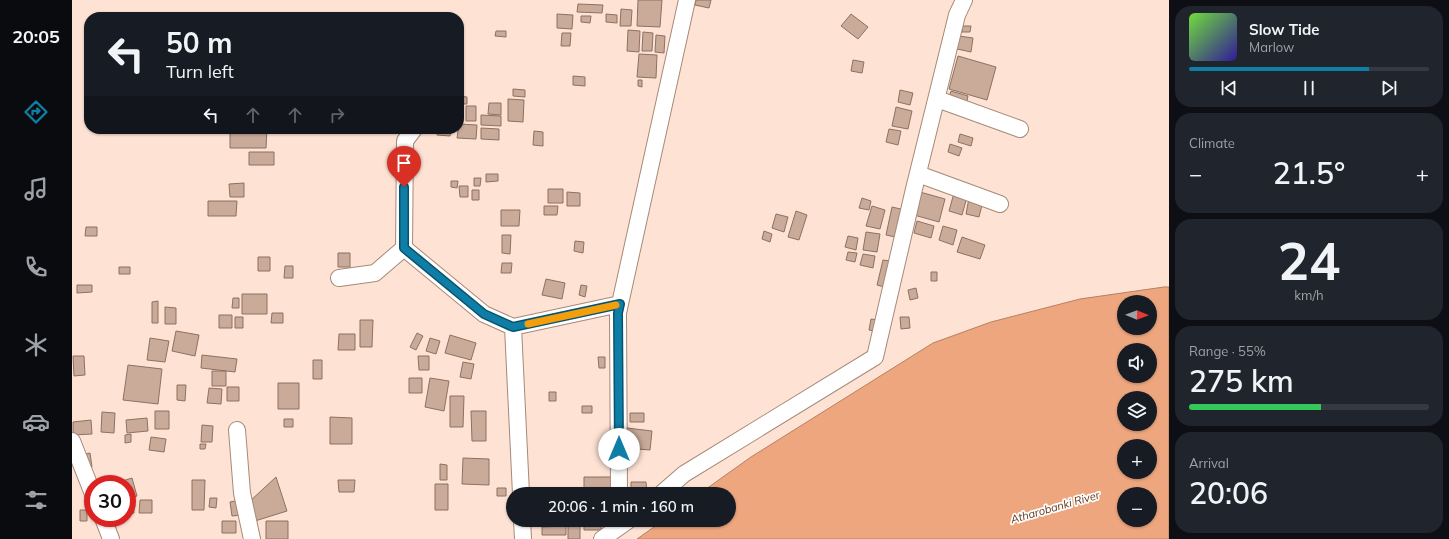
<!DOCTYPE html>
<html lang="en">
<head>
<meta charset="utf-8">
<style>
  body { margin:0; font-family:Mulish,sans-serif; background:#20242c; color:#f1f3f6; height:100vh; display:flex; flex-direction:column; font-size:15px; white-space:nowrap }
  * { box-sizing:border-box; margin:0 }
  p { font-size:13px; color:#9ea1a6 }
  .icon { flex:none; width:22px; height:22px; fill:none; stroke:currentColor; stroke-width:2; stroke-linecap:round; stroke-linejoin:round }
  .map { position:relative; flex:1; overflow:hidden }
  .side { display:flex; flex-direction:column; gap:6px; padding:6px; background:#0d0f14; width:280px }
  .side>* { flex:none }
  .hud { position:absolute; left:12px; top:12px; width:380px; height:122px; border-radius:16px; box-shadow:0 1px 3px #0004; background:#171b24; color:#f1f3f6; overflow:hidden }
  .needle { width:26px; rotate:91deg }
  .tools { position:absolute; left:1045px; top:295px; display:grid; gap:8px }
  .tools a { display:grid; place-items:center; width:40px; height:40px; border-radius:50%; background:#171b24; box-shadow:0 1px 3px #0004; font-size:20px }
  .speed { position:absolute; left:12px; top:475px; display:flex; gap:8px; font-size:20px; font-weight:700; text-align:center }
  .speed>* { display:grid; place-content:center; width:52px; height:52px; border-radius:50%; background:#171b24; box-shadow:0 1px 3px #0004; line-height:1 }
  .speed .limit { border:6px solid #d22; background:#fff; color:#111 }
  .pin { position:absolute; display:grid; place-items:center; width:34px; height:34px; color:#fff; margin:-41px -17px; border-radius:50% 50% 50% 0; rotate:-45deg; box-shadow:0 0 4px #0007 }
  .pin .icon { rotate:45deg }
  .me { position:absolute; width:44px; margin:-22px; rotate:0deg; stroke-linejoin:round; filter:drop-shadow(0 0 3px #0008) }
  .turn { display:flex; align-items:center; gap:14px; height:84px; padding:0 16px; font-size:18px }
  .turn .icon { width:52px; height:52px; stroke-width:2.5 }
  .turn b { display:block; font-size:28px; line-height:34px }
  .lanes { display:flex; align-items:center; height:38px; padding:0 16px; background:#0003; justify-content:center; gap:20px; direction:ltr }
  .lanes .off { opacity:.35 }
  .big { font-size:30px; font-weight:600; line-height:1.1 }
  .side .card { flex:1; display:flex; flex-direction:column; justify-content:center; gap:6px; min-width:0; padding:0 14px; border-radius:16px; background:#20242c }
  .side .dial { align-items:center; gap:0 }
  .dial b { font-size:52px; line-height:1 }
  .song { display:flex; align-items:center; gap:12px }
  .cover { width:48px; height:48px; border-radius:6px; background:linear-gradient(135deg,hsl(100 70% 55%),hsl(250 70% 35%)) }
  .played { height:4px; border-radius:2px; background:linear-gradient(90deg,#0e7ea6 75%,#363941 75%) }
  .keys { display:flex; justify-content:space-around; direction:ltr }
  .heat { display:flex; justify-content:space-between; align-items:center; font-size:22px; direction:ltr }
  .charge { height:6px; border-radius:3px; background:linear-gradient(90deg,#34c759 55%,#363941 0) }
  .trip { position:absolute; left:434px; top:487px; width:230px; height:40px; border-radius:20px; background:#171b24; box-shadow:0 1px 3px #0004; font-weight:600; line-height:40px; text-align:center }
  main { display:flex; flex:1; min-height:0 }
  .dock { display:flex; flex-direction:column; width:72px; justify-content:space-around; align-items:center; background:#090b0e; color:#9ea1a6 }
  .dock .icon { width:28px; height:28px }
  .dock .selected { color:#0e7ea6 }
  .dock b { font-size:18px; color:#f1f3f6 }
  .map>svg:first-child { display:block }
  .water { fill:#eea67e; stroke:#b68062; fill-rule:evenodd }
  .building { fill:#caab9a; stroke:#8d7161 }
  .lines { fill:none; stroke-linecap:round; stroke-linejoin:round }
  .street-casing { stroke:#a68978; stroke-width:18 }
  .street { stroke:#fff; stroke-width:16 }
  .route-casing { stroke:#09526c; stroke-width:10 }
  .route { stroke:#0e7ea6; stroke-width:7 }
  .slow { stroke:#f59e0b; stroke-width:7 }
  .labels { text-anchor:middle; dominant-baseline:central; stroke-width:3.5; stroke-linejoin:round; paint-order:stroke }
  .water-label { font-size:11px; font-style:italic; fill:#633417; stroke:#fff }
</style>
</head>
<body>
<main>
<nav class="dock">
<b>20:05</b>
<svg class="icon selected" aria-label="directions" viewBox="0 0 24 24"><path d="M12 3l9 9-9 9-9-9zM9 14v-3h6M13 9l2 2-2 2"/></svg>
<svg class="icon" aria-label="music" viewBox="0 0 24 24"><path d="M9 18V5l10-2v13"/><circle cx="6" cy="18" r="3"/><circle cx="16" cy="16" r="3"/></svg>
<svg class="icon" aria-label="phone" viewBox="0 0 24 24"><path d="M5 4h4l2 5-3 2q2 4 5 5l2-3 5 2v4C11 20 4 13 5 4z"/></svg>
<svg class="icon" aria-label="climate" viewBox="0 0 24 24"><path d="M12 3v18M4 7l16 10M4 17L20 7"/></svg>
<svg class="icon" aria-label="car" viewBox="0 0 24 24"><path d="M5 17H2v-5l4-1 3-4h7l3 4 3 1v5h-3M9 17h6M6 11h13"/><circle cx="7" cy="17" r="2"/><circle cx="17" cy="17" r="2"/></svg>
<svg class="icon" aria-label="filters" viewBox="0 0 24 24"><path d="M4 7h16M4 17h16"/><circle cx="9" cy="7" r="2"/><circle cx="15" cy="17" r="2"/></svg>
</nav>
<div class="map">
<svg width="1097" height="539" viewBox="0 0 1097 539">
  <rect width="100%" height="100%" fill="#fee3d5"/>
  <path class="water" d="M1092 287H1097V539H565L592 520H657V494H627L679 457 861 343 919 322 1008 299ZM1052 302H1078V328H1052ZM1052 350H1078V376H1052ZM1052 398H1078V424H1052ZM1052 446H1078V472H1052ZM1052 494H1078V520H1052Z"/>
  <path class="building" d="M566 0H590L588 27 565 26Z
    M624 0H639L637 8 623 5Z
    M506 4 531 5 530 13 505 12Z
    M549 9 560 10 559 26H548Z
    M485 14 501 15 500 29 485 28Z
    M534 14 545 15V23L534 22Z
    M779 14 796 27 786 39 769 26Z
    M509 16H519L518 23 509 22Z
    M890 26H899L898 32H890Z
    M556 30 568 31 567 52 555 51Z
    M424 31H434V37L423 36Z
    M571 32 581 33 580 51H570Z
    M490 33H499L498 46H489Z
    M584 35 593 36 592 53 583 52Z
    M887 36 901 38 899 52 885 49Z
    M567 54 585 55 584 78 565 77Z
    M886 56 924 67 915 100 877 89Z
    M781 60 792 62 790 73 779 71Z
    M501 76 513 77V86L501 85Z
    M566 80H570V87L566 86Z
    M441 89 453 90V97L441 96Z
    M828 90 841 93 838 105 826 102Z
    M879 91 896 96 894 105 876 100Z
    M387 96 395 97V104H387Z
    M436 99 452 100 451 122 436 121Z
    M417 103H429V115L416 114Z
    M394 106H404V121H394Z
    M824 107 840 111 836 129 820 126Z
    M409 115 429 116V126L409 125Z
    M387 124 405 125 404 139 385 138Z
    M409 128 427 129V140L409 139Z
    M158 129H195L194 148H158Z
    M365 129H379L378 136 365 135Z
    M817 129 829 131 826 145 814 142Z
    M462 131 471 132V146L461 145Z
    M888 134 901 138 899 146 886 142Z
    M878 144 890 148 887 156 876 152Z
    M177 152H202V165H177Z
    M414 174H426V181L414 182Z
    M402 178H409L408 186H402Z
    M379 181H386L385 188 379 187Z
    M172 183V197H158L157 184Z
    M387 186H396V197H388Z
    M476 189H491V203H476Z
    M400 190H407V200H400Z
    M495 192 508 193V206H495Z
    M848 192 873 199 867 222 842 215Z
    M882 193 895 197 890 215 877 211Z
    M790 198 799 201 797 210 787 208Z
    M897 198 911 201 907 217 894 214Z
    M136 201H165L164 216H136Z
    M472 206H486L485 215H472Z
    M800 206 813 210 808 229 794 226Z
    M820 207 833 210 828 238 814 235Z
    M429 210H448L447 226H429Z
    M724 211 735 215 727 240 716 237Z
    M704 214 716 217 712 232 700 228Z
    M845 221 862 226 859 238 842 233Z
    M871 226 885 230 881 245 867 240Z
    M14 227H25V236H13Z
    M692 231 700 234 698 242 690 239Z
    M794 232 808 234 805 252 791 250Z
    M430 235H439L438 254 430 253Z
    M776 236 786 238 784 250 773 247Z
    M890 237 913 245 908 259 885 252Z
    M503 241 512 242 511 253 502 251Z
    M776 252 785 253 783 262 774 260Z
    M266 253H278V267H266Z
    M791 254 803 256 801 268 788 265Z
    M186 257H198V271H186Z
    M811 260 818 261 812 287 805 285Z
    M430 263H440L439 273H429Z
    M213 266H221V278H212Z
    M47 267H58V274H47Z
    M859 272H865V281H859Z
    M474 279 493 283 490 299 470 295Z
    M5 285H20V292L5 293Z
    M509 285 515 286 513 297 507 295Z
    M844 288 846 298 838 300 836 290Z
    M170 294H195V314H170Z
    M161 298H167V308H160Z
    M86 301V323H80V302Z
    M93 307 104 308V324H93Z
    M200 313H211V323H199Z
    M147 315H160V328H147Z
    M163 317H171V328H163Z
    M828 317H837L838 328 829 329Z
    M799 319 806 320 803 331 797 330Z
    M288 320H301L300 347H288Z
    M104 331 127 335 123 356 100 351Z
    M345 333 351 336 344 350 338 347Z
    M267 334H283V350H266Z
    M378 335 404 343 399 360 373 353Z
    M78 338 97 341 93 362 75 360Z
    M358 338 368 341 364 354 354 351Z
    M130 355 165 359 163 372 129 368Z
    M1 356H12L13 375 2 376Z
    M346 356H357V370H347Z
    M526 357H533V368H527Z
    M241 360H250V379H241Z
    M391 362 402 364 399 379 388 377Z
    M56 365 90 369 86 404 51 400Z
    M140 371H154V386H140Z
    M337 378H350V393H337Z
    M358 378 377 381 372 411 353 407Z
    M206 383H227V409H206Z
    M105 385H114L113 401 105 400Z
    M155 387H167V401H155Z
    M137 388 150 389 149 404 135 403Z
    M477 392H484V401H477Z
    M378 396H392L391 427H378Z
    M510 406H520V413H510Z
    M83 411H97V429H83Z
    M399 411H414V441H400Z
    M30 412 43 413 42 433 29 432Z
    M558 413H572V422H558Z
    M258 417 280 418V444H258Z
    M75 418 76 431 55 433 54 420Z
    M212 419H221V427H212Z
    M19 420 20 434 1 435V422Z
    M130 425 141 426 140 442H129Z
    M555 428 580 431 578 450 553 448Z
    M59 434V442L53 443V435Z
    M79 437 94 439 92 452 77 450Z
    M128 444H134L133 449H128Z
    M18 453 20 467H16L14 454Z
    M391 458 417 459V485L390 484Z
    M368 464 375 465V480H368Z
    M204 477 215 511 183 521 177 502Z
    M512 477H541V494H512Z
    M60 478 65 496 55 499V484H48L47 482Z
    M120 480H133L132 510H120Z
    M266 480H283L282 492H267Z
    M559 482H574L575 492H559Z
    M363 484H376V510H363Z
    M425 488H434V496H425Z
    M138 498H145L144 508 137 507Z
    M61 499 62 513 55 514V501Z
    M68 500H80V513H67Z
    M168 500 170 515 160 516 158 502Z
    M8 510H15V521H8Z
    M479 520H506V522L479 523Z
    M512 520H529V530H512Z
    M150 521H164V533H150Z
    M194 521H216V539H194Z
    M508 524V539H496V525Z
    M494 526V535H470V527Z"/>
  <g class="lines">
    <g class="street-casing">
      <path id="street" d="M865 99 948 129
        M846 174 928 204
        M332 248 412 314 441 327 449 494
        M267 278 303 273 332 248 333 141 342 129
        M441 327 548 304
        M165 430 170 493 180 539
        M0 441 21 494
        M547 494 546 313 615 0
        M589 494 612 474 803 357 842 189 885 15 892 0
        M31 518 39 539
        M450 520 451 539
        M530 539 557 520"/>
    </g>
    <use href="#street" class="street"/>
  </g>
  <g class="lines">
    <g class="route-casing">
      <path id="route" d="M332 187V248L412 314 441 327 548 304 546 313 547 449"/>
    </g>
    <use href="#route" class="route"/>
    <path class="slow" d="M456 324 544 305"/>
  </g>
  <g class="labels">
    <g class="water-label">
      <text transform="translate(983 507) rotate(-16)">Atharobanki River</text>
    </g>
  </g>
</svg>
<div class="tools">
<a><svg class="needle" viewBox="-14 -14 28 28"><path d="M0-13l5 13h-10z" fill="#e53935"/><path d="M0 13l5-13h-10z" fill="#9ea1a6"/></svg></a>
<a><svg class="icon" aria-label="sound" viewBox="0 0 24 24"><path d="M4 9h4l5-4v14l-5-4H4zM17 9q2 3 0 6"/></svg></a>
<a><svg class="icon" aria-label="layers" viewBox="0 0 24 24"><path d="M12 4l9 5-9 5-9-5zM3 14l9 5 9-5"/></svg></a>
<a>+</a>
<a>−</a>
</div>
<div class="speed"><div class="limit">30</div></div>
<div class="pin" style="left:332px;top:187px;background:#d93025"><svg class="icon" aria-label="arrive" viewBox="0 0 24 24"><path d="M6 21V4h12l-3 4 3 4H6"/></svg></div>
<svg class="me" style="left:547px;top:449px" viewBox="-20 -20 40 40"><circle r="19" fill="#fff"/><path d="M0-13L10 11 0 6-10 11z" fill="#0e7ea6"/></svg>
<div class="trip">20:06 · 1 min · 160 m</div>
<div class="hud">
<div class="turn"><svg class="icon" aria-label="left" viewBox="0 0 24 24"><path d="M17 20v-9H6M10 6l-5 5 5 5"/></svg><div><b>50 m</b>Turn left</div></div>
<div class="lanes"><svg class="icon" aria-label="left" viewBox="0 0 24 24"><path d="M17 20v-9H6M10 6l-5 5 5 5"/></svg><svg class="icon off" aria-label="ahead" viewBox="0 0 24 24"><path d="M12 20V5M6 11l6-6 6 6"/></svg><svg class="icon off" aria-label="ahead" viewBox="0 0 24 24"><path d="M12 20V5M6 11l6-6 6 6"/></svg><svg class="icon off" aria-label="right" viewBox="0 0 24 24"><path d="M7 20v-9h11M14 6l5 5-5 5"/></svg></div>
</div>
</div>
<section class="side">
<div class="card">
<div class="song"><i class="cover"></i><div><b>Slow Tide</b><p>Marlow</p></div></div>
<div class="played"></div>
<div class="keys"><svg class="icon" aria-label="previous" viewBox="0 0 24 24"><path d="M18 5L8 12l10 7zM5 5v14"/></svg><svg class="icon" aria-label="pause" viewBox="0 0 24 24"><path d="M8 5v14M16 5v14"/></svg><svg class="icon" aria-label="next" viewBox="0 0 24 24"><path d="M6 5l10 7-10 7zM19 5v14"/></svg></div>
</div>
<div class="card"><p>Climate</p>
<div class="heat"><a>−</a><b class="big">21.5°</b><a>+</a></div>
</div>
<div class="card dial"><b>24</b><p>km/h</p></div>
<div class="card"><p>Range · 55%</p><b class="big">275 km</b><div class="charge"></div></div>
<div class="card"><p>Arrival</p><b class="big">20:06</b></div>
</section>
</main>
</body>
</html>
